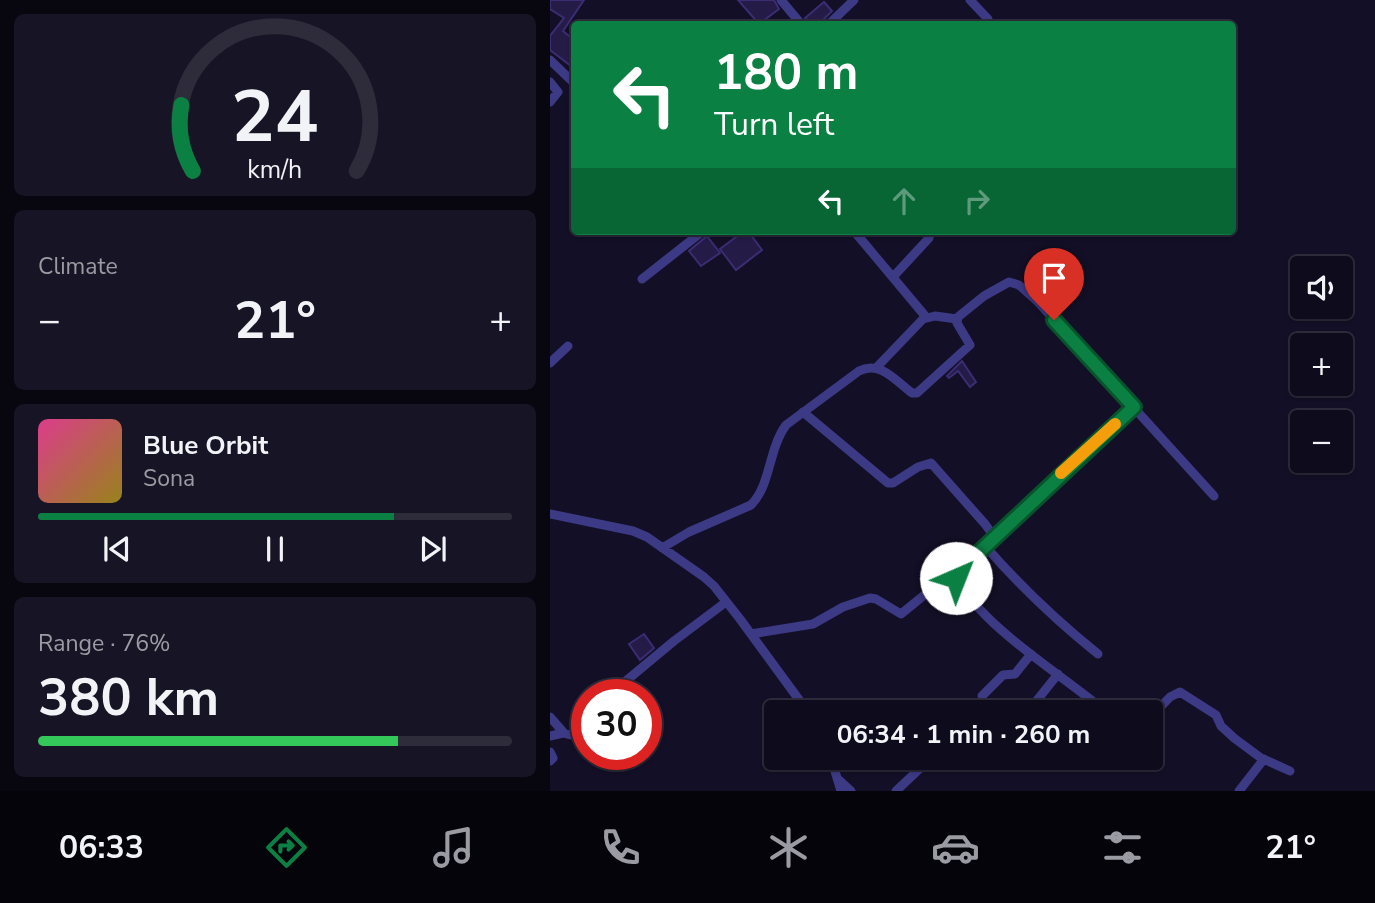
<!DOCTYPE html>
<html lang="en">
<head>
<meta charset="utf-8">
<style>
  body { margin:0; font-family:"Nunito Sans",sans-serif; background:#171425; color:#f1f3f6; height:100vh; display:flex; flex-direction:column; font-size:26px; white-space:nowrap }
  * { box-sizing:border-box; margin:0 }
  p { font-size:23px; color:#9b9ba3 }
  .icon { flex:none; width:38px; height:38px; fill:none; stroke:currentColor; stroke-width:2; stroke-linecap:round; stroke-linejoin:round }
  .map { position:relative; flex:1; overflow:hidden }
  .sheet { display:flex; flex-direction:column; gap:14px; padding:14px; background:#08060f; width:550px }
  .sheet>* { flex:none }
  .hud { position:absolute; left:21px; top:21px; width:665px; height:214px; border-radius:7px; box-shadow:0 2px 5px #0004,0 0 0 2px #2e2b3b; background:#0b8043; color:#fff; overflow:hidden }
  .buttons { position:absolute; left:740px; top:256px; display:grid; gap:14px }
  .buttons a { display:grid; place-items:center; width:63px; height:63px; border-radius:7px; background:#0e0b1c; box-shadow:0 2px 5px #0004,0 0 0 2px #2e2b3b; font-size:35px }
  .speed { position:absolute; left:21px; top:679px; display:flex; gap:14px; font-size:35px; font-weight:700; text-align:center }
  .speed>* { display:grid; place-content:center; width:91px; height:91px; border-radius:50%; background:#0e0b1c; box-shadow:0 2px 5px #0004,0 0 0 2px #2e2b3b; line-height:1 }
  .speed .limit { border:10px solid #d22; background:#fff; color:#111 }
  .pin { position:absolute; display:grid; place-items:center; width:60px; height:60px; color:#fff; margin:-72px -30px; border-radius:50% 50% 50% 0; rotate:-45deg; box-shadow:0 0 7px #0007 }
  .pin .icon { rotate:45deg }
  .me { position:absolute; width:77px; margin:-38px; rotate:44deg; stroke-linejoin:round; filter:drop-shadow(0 0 5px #0008) }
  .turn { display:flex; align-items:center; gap:24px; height:147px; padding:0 28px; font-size:32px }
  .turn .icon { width:91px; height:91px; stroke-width:2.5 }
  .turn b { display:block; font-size:49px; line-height:60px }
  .lanes { display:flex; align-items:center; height:66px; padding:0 28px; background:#0003; justify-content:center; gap:35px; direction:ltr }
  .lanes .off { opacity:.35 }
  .big { font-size:52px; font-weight:700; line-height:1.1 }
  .sheet .card { flex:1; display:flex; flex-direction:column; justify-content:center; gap:10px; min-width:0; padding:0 24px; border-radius:10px; background:#171425 }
  .sheet .dial { align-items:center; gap:0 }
  .dial svg { height:182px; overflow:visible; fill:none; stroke:#2e2b3b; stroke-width:7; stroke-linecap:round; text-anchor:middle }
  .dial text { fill:#f1f3f6; stroke:none }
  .song { display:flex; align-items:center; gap:21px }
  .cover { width:84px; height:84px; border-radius:10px; background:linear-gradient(135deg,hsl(330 70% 55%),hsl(50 70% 35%)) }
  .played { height:7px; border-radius:4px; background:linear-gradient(90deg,#0b8043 75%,#2e2b3b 75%) }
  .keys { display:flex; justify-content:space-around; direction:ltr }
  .heat { display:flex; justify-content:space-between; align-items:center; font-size:38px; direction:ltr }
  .charge { height:10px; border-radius:5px; background:linear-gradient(90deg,#34c759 76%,#2e2b3b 0) }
  .trip { position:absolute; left:214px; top:700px; width:399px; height:70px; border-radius:7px; background:#0e0b1c; box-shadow:0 2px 5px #0004,0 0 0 2px #2e2b3b; font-weight:700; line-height:70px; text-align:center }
  .dock { display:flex; height:112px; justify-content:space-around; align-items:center; background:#06040b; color:#9b9ba3 }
  .dock .icon { width:49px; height:49px }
  .dock .active { color:#0b8043 }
  .dock b { font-size:32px; color:#f1f3f6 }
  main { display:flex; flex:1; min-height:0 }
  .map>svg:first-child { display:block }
  .building { fill:#241b47; stroke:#3b2d73; stroke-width:2 }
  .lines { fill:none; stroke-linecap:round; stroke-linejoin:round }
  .minor { stroke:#3d3a85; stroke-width:9 }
  .route-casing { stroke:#07532c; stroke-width:18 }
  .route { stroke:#0b8043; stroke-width:12 }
  .slow { stroke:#f59e0b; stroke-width:12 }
</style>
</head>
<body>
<main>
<section class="sheet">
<div class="card dial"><svg viewBox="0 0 100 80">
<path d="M14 69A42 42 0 1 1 86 69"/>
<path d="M14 69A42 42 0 0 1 9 40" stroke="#0b8043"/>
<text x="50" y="56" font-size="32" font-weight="700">24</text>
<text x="50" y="72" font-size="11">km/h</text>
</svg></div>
<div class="card"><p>Climate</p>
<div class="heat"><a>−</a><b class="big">21°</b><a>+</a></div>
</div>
<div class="card">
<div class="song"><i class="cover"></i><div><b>Blue Orbit</b><p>Sona</p></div></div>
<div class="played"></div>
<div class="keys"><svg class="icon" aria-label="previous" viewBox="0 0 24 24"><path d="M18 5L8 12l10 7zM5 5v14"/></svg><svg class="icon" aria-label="pause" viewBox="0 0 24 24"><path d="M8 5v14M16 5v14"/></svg><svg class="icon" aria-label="next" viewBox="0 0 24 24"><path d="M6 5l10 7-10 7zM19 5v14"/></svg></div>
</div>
<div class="card"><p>Range · 76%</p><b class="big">380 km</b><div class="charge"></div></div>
</section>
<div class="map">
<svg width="826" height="791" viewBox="0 0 826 791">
  <rect width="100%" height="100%" fill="#130f26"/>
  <path class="building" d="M0 0H34L13 31 24 40V62L21 66 0 50V36L14 18 0 9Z
    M188 0H224L229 9 209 24Z
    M274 2 282 11 274 19 272 24H261L255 18Z
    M194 231H198L212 250 186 270 170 249Z
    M157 236 170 253 151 266 139 251Z
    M412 361 426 382 420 387 408 371 399 378 397 376Z
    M94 634 104 648 90 660 79 644Z"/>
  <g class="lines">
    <path class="minor" d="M231 0 251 24
      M420 0 438 19
      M279 24 304 0
      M0 60 24 83
      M0 82 8 92 0 102
      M304 231 376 317
      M343 277 379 238 380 231
      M92 279 153 231
      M0 363 18 346
      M327 367 373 319 385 316 407 319
      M253 412 338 483H343L368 467 381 463 435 524 445 538
      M0 514 83 531 97 537 154 577 164 586 190 619 258 712
      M436 547C471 587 507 621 548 654
      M112 548 139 532 201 505C221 485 218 450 236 425L309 371C330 360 346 381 362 393H367L420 345 407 323 408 317 434 296 459 282 469 285 488 302 664 496
      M201 634 263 624 293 607 320 598 326 599 351 614 383 588 406 574
      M59 695 124 641 176 602
      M432 696 453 675 465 674 481 654
      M484 704 508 674
      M556 712C509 672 437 631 406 578L408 572 584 407
      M0 717 14 733
      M600 718 620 697 630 692 666 715 671 726 684 738 711 758 740 771
      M0 736 13 733 21 735 37 720
      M0 752 3 758 0 761
      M281 758 291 791
      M289 780 301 791
      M346 791 381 758
      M689 791 714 759"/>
  </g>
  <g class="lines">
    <g class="route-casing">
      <path id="route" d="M406 578 408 572 584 407 504 320"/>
    </g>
    <use href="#route" class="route"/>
    <path class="slow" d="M511 473 565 424"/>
  </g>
</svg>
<div class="buttons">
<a><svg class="icon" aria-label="sound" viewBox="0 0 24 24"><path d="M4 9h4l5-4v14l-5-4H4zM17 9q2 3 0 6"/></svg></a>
<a>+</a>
<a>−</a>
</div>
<div class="speed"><div class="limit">30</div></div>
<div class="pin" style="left:504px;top:320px;background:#d93025"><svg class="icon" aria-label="arrive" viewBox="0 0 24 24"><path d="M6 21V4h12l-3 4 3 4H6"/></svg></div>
<svg class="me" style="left:406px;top:578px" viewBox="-20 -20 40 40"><circle r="19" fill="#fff"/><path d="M0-13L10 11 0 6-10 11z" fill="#0b8043"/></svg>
<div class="trip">06:34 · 1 min · 260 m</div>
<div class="hud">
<div class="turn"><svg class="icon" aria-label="left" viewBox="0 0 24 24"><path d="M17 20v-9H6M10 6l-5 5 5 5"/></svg><div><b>180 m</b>Turn left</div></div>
<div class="lanes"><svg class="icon" aria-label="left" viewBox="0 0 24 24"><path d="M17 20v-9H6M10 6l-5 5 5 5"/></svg><svg class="icon off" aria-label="ahead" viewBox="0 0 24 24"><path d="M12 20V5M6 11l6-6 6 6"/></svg><svg class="icon off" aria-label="right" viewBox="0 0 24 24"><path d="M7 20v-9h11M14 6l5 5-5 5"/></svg></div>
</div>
</div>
</main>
<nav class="dock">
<b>06:33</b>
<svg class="icon active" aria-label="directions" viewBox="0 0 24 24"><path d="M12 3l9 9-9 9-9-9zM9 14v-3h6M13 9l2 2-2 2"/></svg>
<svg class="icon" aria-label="music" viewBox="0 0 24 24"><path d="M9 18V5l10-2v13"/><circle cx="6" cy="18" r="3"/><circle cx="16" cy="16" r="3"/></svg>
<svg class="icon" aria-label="phone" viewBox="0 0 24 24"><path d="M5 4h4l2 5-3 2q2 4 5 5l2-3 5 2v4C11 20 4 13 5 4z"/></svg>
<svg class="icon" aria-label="climate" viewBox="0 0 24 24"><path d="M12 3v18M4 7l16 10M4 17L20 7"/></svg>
<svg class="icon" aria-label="car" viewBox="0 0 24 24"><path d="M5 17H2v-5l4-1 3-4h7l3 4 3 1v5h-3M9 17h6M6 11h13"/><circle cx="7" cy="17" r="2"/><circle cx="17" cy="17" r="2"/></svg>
<svg class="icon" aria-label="filters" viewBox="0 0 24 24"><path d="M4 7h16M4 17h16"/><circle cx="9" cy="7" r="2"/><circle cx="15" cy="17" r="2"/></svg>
<b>21°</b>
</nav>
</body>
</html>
